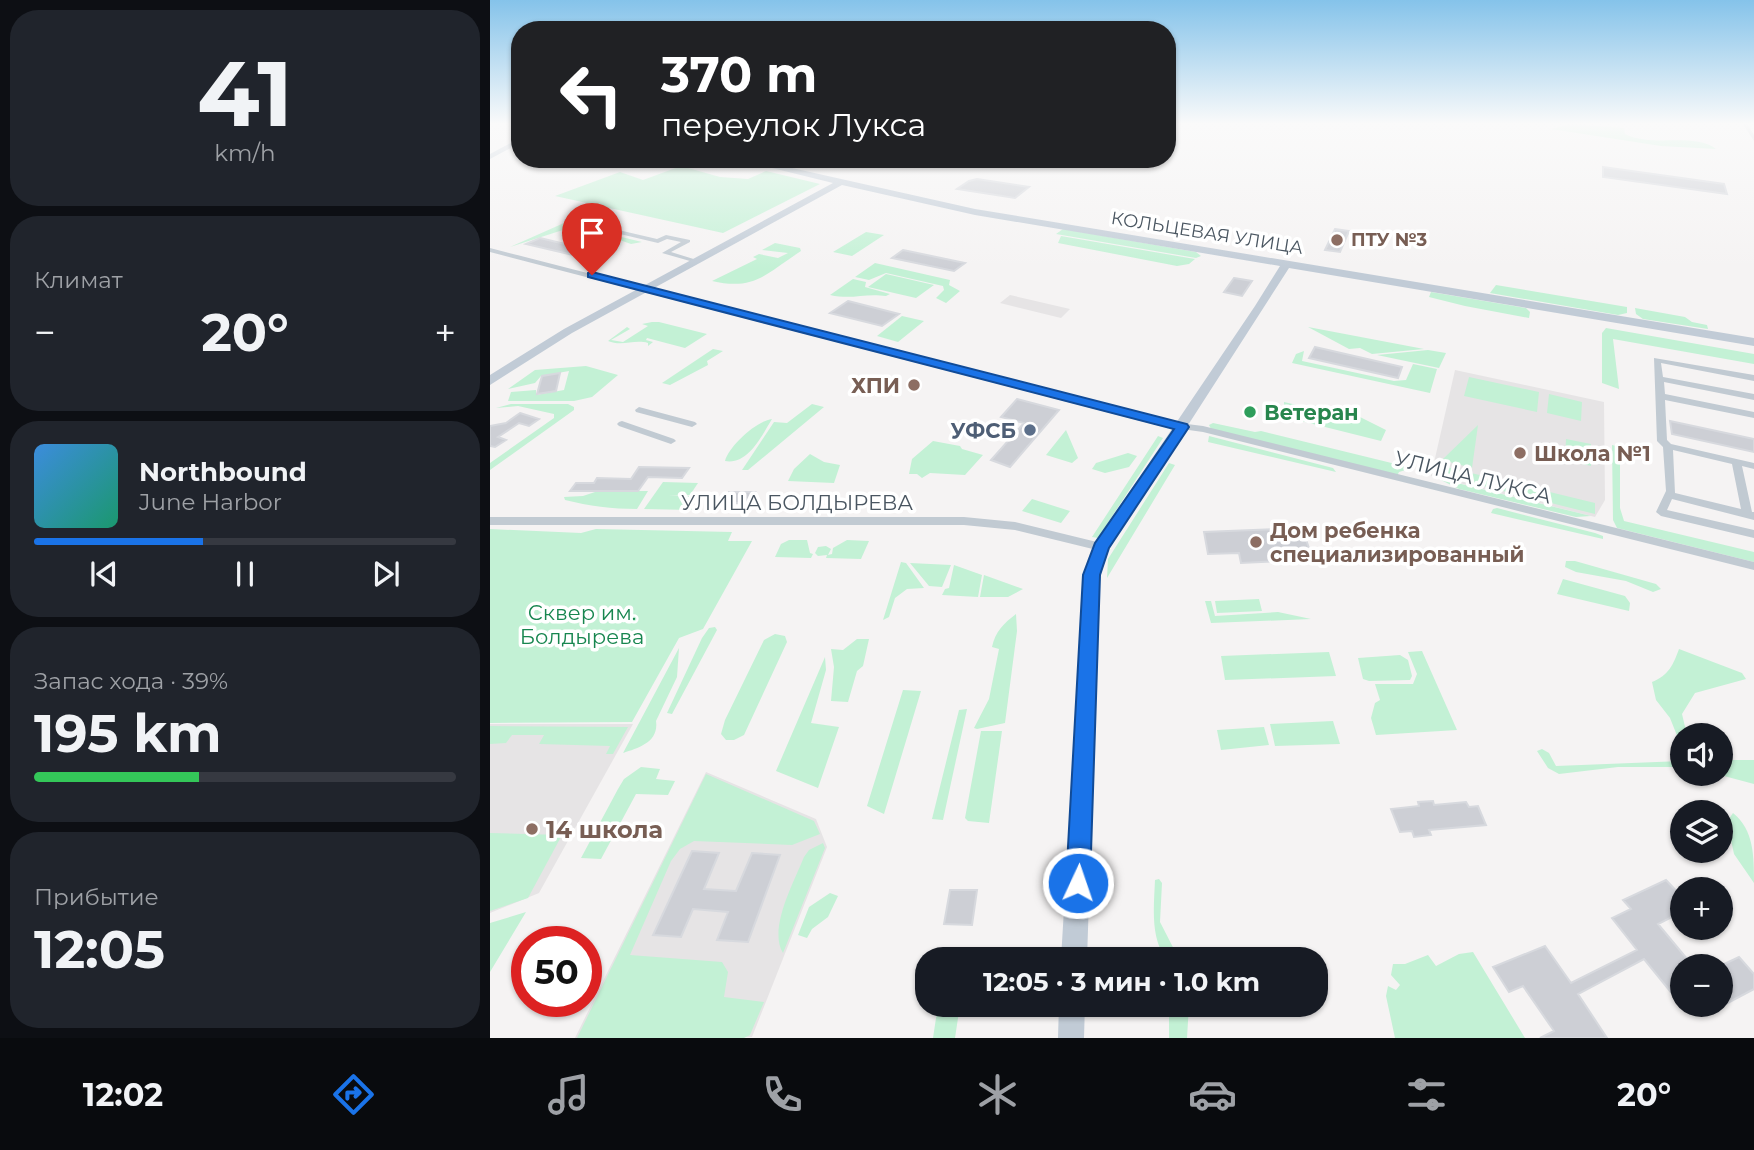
<!DOCTYPE html>
<html lang="ru">
<head>
<meta charset="utf-8">
<style>
  body { margin:0; font-family:Montserrat,sans-serif; background:#20242c; color:#f1f3f6; height:100vh; display:flex; flex-direction:column; font-size:26px; white-space:nowrap }
  * { box-sizing:border-box; margin:0 }
  p { font-size:23px; color:#9ea1a6 }
  .icon { flex:none; width:38px; height:38px; fill:none; stroke:currentColor; stroke-width:2; stroke-linecap:round; stroke-linejoin:round }
  .map { position:relative; flex:1; overflow:hidden }
  .side { display:flex; flex-direction:column; gap:10px; padding:10px; background:#0d0f14; width:490px }
  .side>* { flex:none }
  .top-card { position:absolute; left:21px; top:21px; width:665px; height:147px; border-radius:28px; box-shadow:0 2px 5px #0004; background:#202124; color:#fff; overflow:hidden }
  .controls { position:absolute; left:1180px; top:723px; display:grid; gap:14px }
  .controls a { display:grid; place-items:center; width:63px; height:63px; border-radius:50%; background:#171b24; box-shadow:0 2px 5px #0004; font-size:35px }
  .speed { position:absolute; left:21px; top:926px; display:flex; gap:14px; font-size:35px; font-weight:700; text-align:center }
  .speed>* { display:grid; place-content:center; width:91px; height:91px; border-radius:50%; background:#171b24; box-shadow:0 2px 5px #0004; line-height:1 }
  .speed .limit { border:10px solid #d22; background:#fff; color:#111 }
  .pin { position:absolute; display:grid; place-items:center; width:60px; height:60px; color:#fff; margin:-72px -30px; border-radius:50% 50% 50% 0; rotate:-45deg; box-shadow:0 0 7px #0007 }
  .pin .icon { rotate:45deg }
  .me { position:absolute; width:77px; margin:-38px; rotate:3deg; stroke-linejoin:round; filter:drop-shadow(0 0 5px #0008) }
  .turn { display:flex; align-items:center; gap:24px; height:147px; padding:0 35px; font-size:32px }
  .turn .icon { width:91px; height:91px; stroke-width:2.5 }
  .turn b { display:block; font-size:49px; line-height:60px }
  .big { font-size:52px; font-weight:700; line-height:1.1 }
  .side .card { flex:1; display:flex; flex-direction:column; justify-content:center; gap:10px; min-width:0; padding:0 24px; border-radius:28px; background:#20242c }
  .side .dial { align-items:center; gap:0 }
  .dial b { font-size:91px; line-height:1 }
  .song { display:flex; align-items:center; gap:21px }
  .cover { width:84px; height:84px; border-radius:10px; background:linear-gradient(135deg,hsl(210 70% 55%),hsl(160 70% 35%)) }
  .played { height:7px; border-radius:4px; background:linear-gradient(90deg,#1a73e8 40%,#363941 40%) }
  .keys { display:flex; justify-content:space-around; direction:ltr }
  .heat { display:flex; justify-content:space-between; align-items:center; font-size:38px; direction:ltr }
  .charge { height:10px; border-radius:5px; background:linear-gradient(90deg,#34c759 39%,#363941 0) }
  .trip { position:absolute; left:425px; top:947px; width:413px; height:70px; border-radius:28px; background:#171b24; box-shadow:0 2px 5px #0004; font-weight:700; line-height:70px; text-align:center }
  .dock { display:flex; height:112px; justify-content:space-around; align-items:center; background:#090b0e; color:#9ea1a6 }
  .dock .icon { width:49px; height:49px }
  .dock .current { color:#1a73e8 }
  .dock b { font-size:32px; color:#f1f3f6 }
  main { display:flex; flex:1; min-height:0 }
  .map>svg:first-child { display:block }
  .education { fill:#e6e4e5 }
  .green { fill:#c3f1d5 }
  .building { fill:#cdcfd5; stroke:#d7d9de; stroke-width:2 }
  .lines { fill:none; stroke-linecap:round; stroke-linejoin:round }
  .street { fill:#c1cad2; fill-rule:evenodd }
  .secondary { fill:#c1cbd6; fill-rule:evenodd }
  .route { fill:#1a73e8; stroke:#114b97; stroke-width:2 }
  .education-dot { fill:#8d6e63; stroke:#fff; stroke-width:2.5 }
  .leisure-dot { fill:#2e9e5b; stroke:#fff; stroke-width:2.5 }
  .service-dot { fill:#5c6f8a; stroke:#fff; stroke-width:2.5 }
  .labels { text-anchor:middle; dominant-baseline:central; stroke-width:7; stroke-linejoin:round; paint-order:stroke }
  .far-street-label { font-size:18px; fill:#4a5661; stroke:#fff }
  .far-education-label { font-size:18px; font-weight:bold; fill:#785e54; stroke:#fff; text-anchor:start }
  .education-label { font-size:21px; font-weight:bold; fill:#785e54; stroke:#fff; text-anchor:start }
  .leisure-label { font-size:21px; font-weight:bold; fill:#27864d; stroke:#fff; text-anchor:start }
  .service-label { font-size:21px; font-weight:bold; fill:#4e5e75; stroke:#fff; text-anchor:end }
  .street-label { font-size:21px; fill:#4a5661; stroke:#fff }
  .park-label { font-size:21px; fill:#17864f; stroke:#fff }
  .near-education-label { font-size:24px; font-weight:bold; fill:#785e54; stroke:#fff; text-anchor:start }
</style>
</head>
<body>
<main>
<section class="side">
<div class="card dial"><b>41</b><p>km/h</p></div>
<div class="card"><p>Климат</p>
<div class="heat"><a>−</a><b class="big">20°</b><a>+</a></div>
</div>
<div class="card">
<div class="song"><i class="cover"></i><div><b>Northbound</b><p>June Harbor</p></div></div>
<div class="played"></div>
<div class="keys"><svg class="icon" aria-label="previous" viewBox="0 0 24 24"><path d="M18 5L8 12l10 7zM5 5v14"/></svg><svg class="icon" aria-label="pause" viewBox="0 0 24 24"><path d="M8 5v14M16 5v14"/></svg><svg class="icon" aria-label="next" viewBox="0 0 24 24"><path d="M6 5l10 7-10 7zM19 5v14"/></svg></div>
</div>
<div class="card"><p>Запас хода · 39%</p><b class="big">195 km</b><div class="charge"></div></div>
<div class="card"><p>Прибытие</p><b class="big">12:05</b></div>
</section>
<div class="map">
<svg width="1264" height="1038" viewBox="0 0 1264 1038">
  <rect width="100%" height="100%" fill="#f5f3f3"/>
  <path class="education" d="M520 295 580 309 571 318 510 303Z
    M965 370 1114 402 1115 500 1105 517 941 476Z
    M0 724H143L49 893 0 913Z
    M216 772 326 819 337 847 262 1037 85 1038Z"/>
  <path class="green" d="M1082 124 1134 128 1135 134C1162 148 1204 132 1226 149L1171 146 1061 129Z
    M191 166 230 177 258 179 276 171 330 184 233 233 65 196 130 172 153 180Z
    M74 223 152 242 141 244 121 237 105 243 71 236 80 230 76 229 20 247Z
    M573 229 706 252 711 256 706 258 566 234Z
    M376 232 394 235 362 256 343 252Z
    M571 236 705 259 699 264 687 266 568 243Z
    M285 243 310 248 311 251C277 273 265 291 222 281L267 259 263 257 269 254 288 258 298 253 272 250Z
    M385 263 460 280 459 285 470 291 456 303 446 298 454 290 453 286 396 273 379 280 365 277Z
    M396 274 444 285 426 298 378 287Z
    M363 279 376 282 375 287 400 294 396 296C373 293 363 300 340 295Z
    M1006 285 1137 307V313L1128 315 1000 293Z
    M941 292 1036 308 1040 312 1039 318 975 306 939 297Z
    M1145 308 1195 317 1202 322 1217 325 1218 329 1153 319 1146 314Z
    M412 316 434 321 408 342 387 336Z
    M162 322H169L217 334 195 348 157 338 156 340 163 342 158 346V343C144 339 132 347 118 341L137 327 140 329 121 340 133 342 158 326 152 324Z
    M818 327 934 349 882 354 870 348 859 349Z
    M1116 328 1264 354V364L1123 339 1129 389 1112 383V333Z
    M223 349 233 351 217 361 218 365 180 385 172 383Z
    M938 350 956 353 949 368 887 355Z
    M814 351 812 361 904 381 916 380 923 364 947 369 940 393 802 363 806 354Z
    M96 366 128 375 102 397 84 401H18L21 392 46 390V395L74 390 79 371 51 376 45 383 18 389 45 370Z
    M979 377 1049 392 1047 412 974 396Z
    M1059 394 1092 402 1091 421 1057 413Z
    M794 402 824 409 826 405 866 415 896 430 891 441 803 419 804 407 794 405Z
    M21 404H78L84 407V410L0 470V463L64 418V414L28 406 6 408Z
    M322 404 334 407 258 470H252L284 422 297 423Z
    M282 419C271 437 258 465 235 461 239 446 266 421 282 419Z
    M723 423 765 432 771 431 922 468 909 472 907 476 721 429 719 425Z
    M988 425 982 468 952 460Z
    M576 430 588 458 582 463 556 455Z
    M668 436 673 438 608 538 602 537Z
    M719 436 843 468 846 472 718 442Z
    M1076 439 1101 444V466L1075 460Z
    M443 441 470 446 472 449 493 455 475 475 440 473 432 478 427 474H419L422 459Z
    M1122 445 1130 447V508L1134 521 1264 552V562L1127 528 1123 520Z
    M638 453 647 456 639 467 615 473 602 469 606 463Z
    M320 454 334 462 350 465 344 483 298 481 304 469Z
    M679 463 685 465 617 578 618 559Z
    M948 465 1105 503V514L945 474Z
    M947 478 1101 516 1086 517 969 489Z
    M173 482 208 483 200 495H179L200 496 196 503 204 506 202 510 154 509Z
    M108 491H158L147 509C122 509 99 506 75 500L74 497 93 496Z
    M542 499 580 511 571 523 532 511Z
    M1007 508 1105 533 1113 536V539L1001 513 1003 509Z
    M0 529 91 533 106 529 242 532 238 541H262L213 629 189 638 142 722 0 723Z
    M299 540H317L320 553 323 554 321 558 285 557 291 544Z
    M357 540 379 541 371 559 336 558 337 555 328 556 325 553 328 547 336 546 341 549 338 555 342 554 343 548Z
    M1076 561H1085L1166 584 1171 589 1163 592 1136 581 1086 572 1075 567Z
    M411 562 416 563 434 588 417 589 405 598 399 617 393 620Z
    M420 563 461 565 452 587 439 586Z
    M464 565 492 575 488 597 452 595 455 589 459 588Z
    M494 575 533 589 518 597H490Z
    M1073 579 1135 596 1140 603 1139 611 1067 594Z
    M769 599 772 611 727 613 725 601Z
    M715 601H721L725 616 788 612 821 619 721 623Z
    M526 614 527 631 515 723 487 729 484 728 499 699 509 649 502 647C505 632 514 623 526 614Z
    M225 627 227 630 182 714 177 713 212 638 219 628Z
    M285 634 295 636 297 642 254 735 244 740H236L231 734 235 720 274 640Z
    M367 639H379L373 666 367 671 358 702 341 701 344 667 341 649 353 650Z
    M189 648 187 677 166 721C169 742 149 748 133 753Z
    M1189 649 1252 673 1256 679 1205 693 1192 714 1197 735H1192V748L1180 718 1166 700 1162 682C1179 675 1183 665 1189 649Z
    M932 651 967 730 886 735 881 718 885 703 890 700 885 684H923L927 674 918 652Z
    M839 652 846 676 735 680 731 656Z
    M910 655 918 660 922 676 920 680 879 681 873 679 868 658Z
    M335 657 336 670 321 723 349 727 328 788 286 771Z
    M413 690 431 691 394 814 377 806Z
    M477 709 453 820 442 819 469 710Z
    M843 721 850 744 785 746 780 724Z
    M0 726 138 727 123 754H116L120 746 49 744 54 735H22L16 743 0 744Z
    M774 727 779 745 731 750 727 730Z
    M491 731H512L499 823 478 821 475 818Z
    M1052 749 1059 753 1066 766 1192 761V767H1128L1069 774 1058 768 1047 751Z
    M1230 760H1264V784L1234 776 1230 769Z
    M151 767 170 769 166 779 185 781 178 795 146 794 111 859 91 858 128 789 134 779Z
    M216 774 324 821 330 834 302 845 204 841 190 849 181 861 140 955 232 962 238 972 234 997 274 1002 260 1035 254 1038H87Z
    M1243 813C1264 830 1264 856 1264 883L1244 854 1237 822Z
    M0 833 72 835 38 898 0 911Z
    M333 843 335 848 293 953C278 929 304 882 314 857L319 850Z
    M669 879 672 883 670 922 689 959H676C660 937 664 906 665 880Z
    M340 893 348 896 338 917 322 929 317 938 308 935 319 907Z
    M36 912 0 972V923Z
    M983 952 1035 1038H905L896 996 898 986 906 990 910 985 901 975 903 964H915L938 955 946 966 969 954Z
    M448 1005H470L465 1038H443Z
    M679 1005H699L697 1038H679Z"/>
  <path class="building" d="M1113 167 1234 184 1237 194 1113 177Z
    M487 179 539 187 525 198 467 189 479 181Z
    M845 229 859 231 850 252 835 250Z
    M50 238 96 249 83 255 36 244Z
    M413 250 475 263 464 271 402 258Z
    M744 278 762 281 752 296 734 292Z
    M358 301 409 314 392 326 340 313Z
    M825 347 912 367 908 378 819 358Z
    M70 373 66 391 47 394 52 376Z
    M527 399 569 410 520 467 501 460 534 423 511 417Z
    M30 413 49 419 39 426 29 423 8 437 16 440 5 447 0 446V426L16 423Z
    M1180 421 1264 439V452L1182 434Z
    M149 467 199 468 192 478 158 477 148 491H80L86 483H104L107 478 141 479Z
    M239 492H265L258 503H233Z
    M812 528 820 551 788 552 790 561 751 563 749 553 718 554 714 532Z
    M943 801 944 805 976 802 979 807 988 806 996 825 939 830 941 835 924 837 922 831 910 832 901 809 929 806 928 802Z
    M202 851 229 853 214 889 246 891 262 853 290 855 258 942 227 940 238 912 203 909 191 937 163 935Z
    M1176 880 1192 897V912L1168 924 1203 966H1192V1006L1154 959 1088 994 1117 1038H1050L1064 1031 1033 986 1019 992 1003 967 1055 946 1081 983 1147 950 1122 918 1141 909 1133 900Z
    M460 890H487L482 925 454 924Z
    M1249 957 1264 974V989L1230 1007V966Z"/>
  <g class="lines">
    <path class="street" d="M1253 124H1257L1264 135V141Z
      M77 218 167 239 176 235 200 240V242L181 252 210 261 207 263 172 253 191 242 177 239 168 243 75 221 74 220Z
      M0 248 673 421 713 426 1264 562V570L713 432 670 426 0 252Z
      M1164 358 1264 375V381L1171 363 1173 377 1264 394V400L1174 382 1175 394 1264 412V418L1175 400 1177 440 1181 444 1264 463V469L1252 466 1262 512H1264V520L1182 499 1177 510 1264 530V538L1171 516 1166 512 1176 491 1173 447 1167 441ZM1183 450 1242 464 1251 509 1185 493Z
      M149 407 205 422 207 424 202 427 146 412 145 410Z
      M132 421 184 439 186 441 181 444 178 443 129 426 127 424 129 422Z
      M0 517H474L525 522 611 543 616 547 611 551 525 530 474 525H0Z"/>
    <path class="secondary" d="M30 138V143L0 159V154Z
      M246 159H262L485 209 1264 338V346L799 268 619 548 610 575 597 959H571L594 575 605 543 765 306 790 266 485 215 352 185 82 333 0 385V375L74 329 343 183Z
      M569 1004H595L594 1038H568Z"/>
  </g>
  <linearGradient id="sky" x2="0" y2="1"><stop stop-color="#85c3ea"/><stop offset="0.46" stop-color="#fafafa"/><stop offset="1" stop-color="#fafafa" stop-opacity="0"/></linearGradient>
  <rect width="1264" height="269" fill="url(#sky)"/>
  <path class="route" d="M102 272 697 424 699 427 619 548 610 575 600 883 596 892 588 895 579 892 576 883 593 575 605 543 684 429 98 277V273Z"/>
  <g class="education-dot">
    <circle cx="847" cy="240" r="7"/>
    <circle cx="424" cy="385" r="7"/>
    <circle cx="1030" cy="453" r="7"/>
    <circle cx="766" cy="542" r="7"/>
    <circle cx="42" cy="829" r="7"/>
  </g>
  <circle class="leisure-dot" cx="760" cy="412" r="7"/>
  <circle class="service-dot" cx="540" cy="430" r="7"/>
  <g class="labels">
    <g class="far-street-label">
      <text transform="translate(717 233) rotate(9)">КОЛЬЦЕВАЯ УЛИЦА</text>
    </g>
    <g class="far-education-label">
      <text x="861" y="240">ПТУ №3</text>
    </g>
    <g class="education-label">
      <text x="410" y="385" text-anchor="end">ХПИ</text>
      <text x="1044" y="453">Школа №1</text>
      <text x="780" y="530">Дом ребенка<tspan x="780" dy="24">специализированный</tspan></text>
    </g>
    <g class="leisure-label">
      <text x="774" y="412">Ветеран</text>
    </g>
    <g class="service-label">
      <text x="526" y="430">УФСБ</text>
    </g>
    <g class="street-label">
      <text transform="translate(983 477) rotate(14)">УЛИЦА ЛУКСА</text>
      <text x="307" y="502">УЛИЦА БОЛДЫРЕВА</text>
    </g>
    <g class="park-label">
      <text x="92" y="612">Сквер им.<tspan x="92" dy="24">Болдырева</tspan></text>
    </g>
    <g class="near-education-label">
      <text x="56" y="829">14 школа</text>
    </g>
  </g>
</svg>
<div class="controls">
<a><svg class="icon" aria-label="sound" viewBox="0 0 24 24"><path d="M4 9h4l5-4v14l-5-4H4zM17 9q2 3 0 6"/></svg></a>
<a><svg class="icon" aria-label="layers" viewBox="0 0 24 24"><path d="M12 4l9 5-9 5-9-5zM3 14l9 5 9-5"/></svg></a>
<a>+</a>
<a>−</a>
</div>
<div class="speed"><div class="limit">50</div></div>
<div class="pin" style="left:102px;top:275px;background:#d93025"><svg class="icon" aria-label="arrive" viewBox="0 0 24 24"><path d="M6 21V4h12l-3 4 3 4H6"/></svg></div>
<svg class="me" style="left:588px;top:883px" viewBox="-20 -20 40 40"><circle r="17" fill="#1a73e8" stroke="#fff" stroke-width="3"/><path d="M0-11L8 9 0 5-8 9z" fill="#fff"/></svg>
<div class="trip">12:05 · 3 мин · 1.0 km</div>
<div class="top-card">
<div class="turn"><svg class="icon" aria-label="left" viewBox="0 0 24 24"><path d="M17 20v-9H6M10 6l-5 5 5 5"/></svg><div><b>370 m</b>переулок Лукса</div></div>
</div>
</div>
</main>
<nav class="dock">
<b>12:02</b>
<svg class="icon current" aria-label="directions" viewBox="0 0 24 24"><path d="M12 3l9 9-9 9-9-9zM9 14v-3h6M13 9l2 2-2 2"/></svg>
<svg class="icon" aria-label="music" viewBox="0 0 24 24"><path d="M9 18V5l10-2v13"/><circle cx="6" cy="18" r="3"/><circle cx="16" cy="16" r="3"/></svg>
<svg class="icon" aria-label="phone" viewBox="0 0 24 24"><path d="M5 4h4l2 5-3 2q2 4 5 5l2-3 5 2v4C11 20 4 13 5 4z"/></svg>
<svg class="icon" aria-label="climate" viewBox="0 0 24 24"><path d="M12 3v18M4 7l16 10M4 17L20 7"/></svg>
<svg class="icon" aria-label="car" viewBox="0 0 24 24"><path d="M5 17H2v-5l4-1 3-4h7l3 4 3 1v5h-3M9 17h6M6 11h13"/><circle cx="7" cy="17" r="2"/><circle cx="17" cy="17" r="2"/></svg>
<svg class="icon" aria-label="filters" viewBox="0 0 24 24"><path d="M4 7h16M4 17h16"/><circle cx="9" cy="7" r="2"/><circle cx="15" cy="17" r="2"/></svg>
<b>20°</b>
</nav>
</body>
</html>
